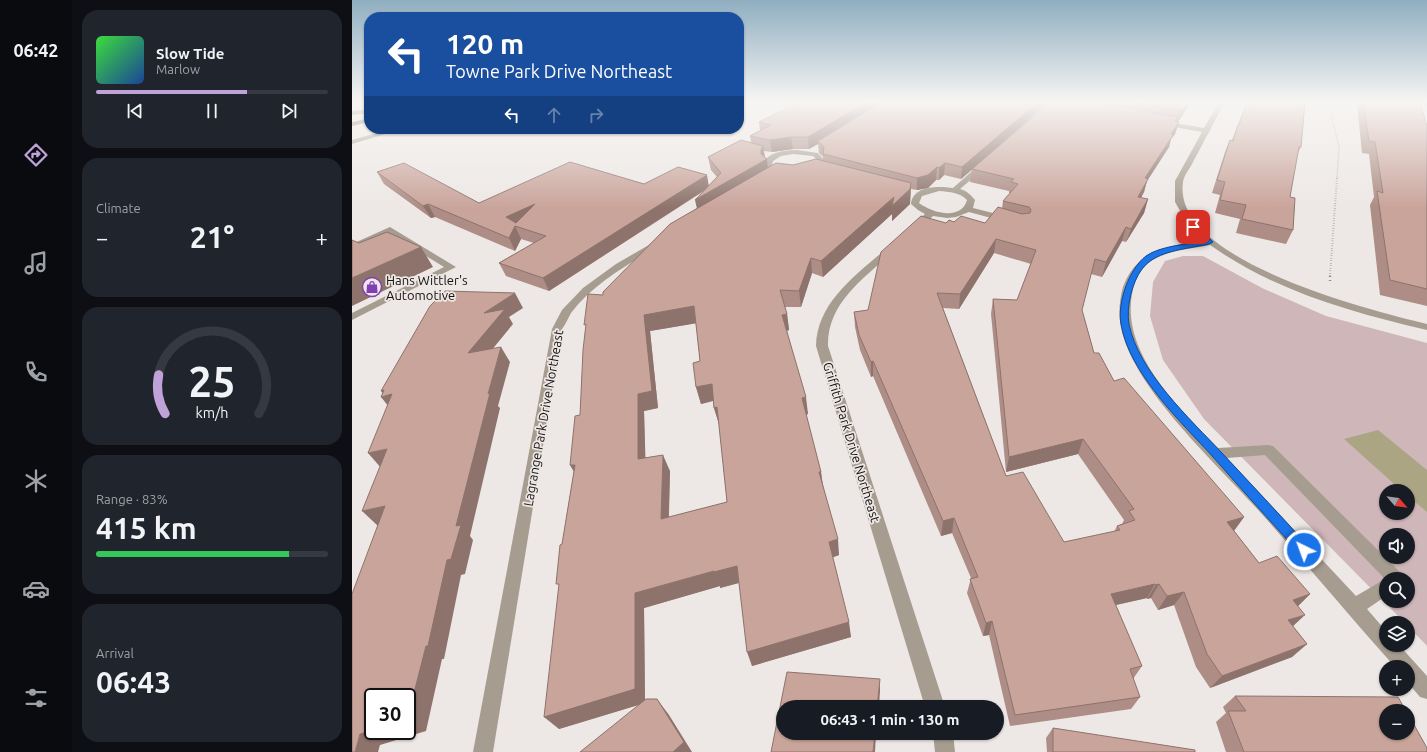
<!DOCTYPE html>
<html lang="en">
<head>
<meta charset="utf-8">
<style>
  body { margin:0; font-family:Ubuntu,sans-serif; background:#20242c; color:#f1f3f6; height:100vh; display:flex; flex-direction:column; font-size:15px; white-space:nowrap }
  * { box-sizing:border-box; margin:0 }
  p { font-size:13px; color:#9ea1a6 }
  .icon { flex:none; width:22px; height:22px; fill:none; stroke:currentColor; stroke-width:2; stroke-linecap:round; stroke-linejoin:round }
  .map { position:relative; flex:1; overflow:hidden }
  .panel { display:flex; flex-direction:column; gap:10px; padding:10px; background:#0d0f14; width:280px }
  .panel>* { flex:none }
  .top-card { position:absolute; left:12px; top:12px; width:380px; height:122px; border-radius:16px; box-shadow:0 1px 3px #0004; background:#1a4fa0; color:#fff; overflow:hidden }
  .needle { width:26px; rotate:118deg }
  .fabs { position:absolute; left:1027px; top:484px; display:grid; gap:8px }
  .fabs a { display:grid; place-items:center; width:36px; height:36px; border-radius:50%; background:#171b24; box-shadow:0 1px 3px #0004; font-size:20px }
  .speed { position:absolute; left:12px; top:688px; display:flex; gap:8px; font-size:20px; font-weight:700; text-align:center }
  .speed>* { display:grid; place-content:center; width:52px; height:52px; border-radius:50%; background:#171b24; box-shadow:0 1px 3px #0004; line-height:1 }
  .speed .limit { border:2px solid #111; border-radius:6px; background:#fff; color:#111 }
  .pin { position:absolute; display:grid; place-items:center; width:34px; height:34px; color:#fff; margin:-17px; border-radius:8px; box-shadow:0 2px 6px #0006 }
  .me { position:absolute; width:44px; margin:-22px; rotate:318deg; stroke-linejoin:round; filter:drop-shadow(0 0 3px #0008) }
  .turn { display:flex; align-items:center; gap:14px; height:84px; padding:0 16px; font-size:18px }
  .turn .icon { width:52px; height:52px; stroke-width:2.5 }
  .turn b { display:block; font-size:28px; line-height:34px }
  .lanes { display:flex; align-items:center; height:38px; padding:0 16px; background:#0003; justify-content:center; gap:20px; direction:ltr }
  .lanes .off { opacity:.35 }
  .big { font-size:30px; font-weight:700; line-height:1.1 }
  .panel .widget { flex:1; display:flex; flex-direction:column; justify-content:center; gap:6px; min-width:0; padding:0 14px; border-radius:16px; background:#20242c }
  .panel .dial { align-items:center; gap:0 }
  .dial svg { height:104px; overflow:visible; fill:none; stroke:#363941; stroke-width:7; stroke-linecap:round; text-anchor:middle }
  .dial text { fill:#f1f3f6; stroke:none }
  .song { display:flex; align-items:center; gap:12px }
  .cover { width:48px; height:48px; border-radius:6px; background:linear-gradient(135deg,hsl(120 70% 55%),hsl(220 70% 35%)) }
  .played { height:4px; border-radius:2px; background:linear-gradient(90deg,#bfa2d8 65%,#363941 65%) }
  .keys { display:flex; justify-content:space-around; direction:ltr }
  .heat { display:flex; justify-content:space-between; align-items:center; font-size:22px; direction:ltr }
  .charge { height:6px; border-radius:3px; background:linear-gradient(90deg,#34c759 83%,#363941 0) }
  .trip { position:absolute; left:424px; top:700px; width:228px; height:40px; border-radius:20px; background:#171b24; box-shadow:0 1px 3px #0004; font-weight:700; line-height:40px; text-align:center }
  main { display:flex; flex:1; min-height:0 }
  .dock { display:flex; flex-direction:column; width:72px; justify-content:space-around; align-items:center; background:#090b0e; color:#9ea1a6 }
  .dock .icon { width:28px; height:28px }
  .dock .current { color:#bfa2d8 }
  .dock b { font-size:18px; color:#f1f3f6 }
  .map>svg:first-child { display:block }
  .green { fill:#cfb6b8; fill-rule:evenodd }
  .water { fill:#aba584 }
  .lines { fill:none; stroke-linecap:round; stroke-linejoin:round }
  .path-far2 { stroke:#928e8c; stroke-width:1.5; stroke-dasharray:0.5 1.5; stroke-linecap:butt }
  .path-far1 { stroke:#928e8c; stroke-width:2; stroke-dasharray:0.5 2; stroke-linecap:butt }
  .path { stroke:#928e8c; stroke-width:2.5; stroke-dasharray:1 3; stroke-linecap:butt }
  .minor { fill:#a69d90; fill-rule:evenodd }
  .major { fill:#6d5e48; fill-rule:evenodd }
  .wall { fill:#ad8d85; fill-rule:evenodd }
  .shaded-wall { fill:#8d736c }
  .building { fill:#c9a49b; stroke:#8d736c; fill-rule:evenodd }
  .route { fill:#1a73e8; stroke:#114b97 }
  .labels { text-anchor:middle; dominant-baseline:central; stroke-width:3.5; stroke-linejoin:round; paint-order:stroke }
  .poi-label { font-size:13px; fill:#131110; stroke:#ede8e5; text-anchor:start }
  .street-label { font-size:13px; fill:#131110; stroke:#ede8e5 }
</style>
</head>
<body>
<main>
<nav class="dock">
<b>06:42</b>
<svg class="icon current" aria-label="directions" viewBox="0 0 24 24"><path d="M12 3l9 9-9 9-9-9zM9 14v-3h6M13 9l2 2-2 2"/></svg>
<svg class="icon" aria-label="music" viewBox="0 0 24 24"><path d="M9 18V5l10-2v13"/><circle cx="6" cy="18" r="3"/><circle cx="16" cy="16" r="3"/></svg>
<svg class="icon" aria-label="phone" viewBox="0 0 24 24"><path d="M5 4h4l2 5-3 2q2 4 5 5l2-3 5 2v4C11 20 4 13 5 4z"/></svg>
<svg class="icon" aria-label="climate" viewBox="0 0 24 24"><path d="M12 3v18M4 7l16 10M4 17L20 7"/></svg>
<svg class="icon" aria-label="car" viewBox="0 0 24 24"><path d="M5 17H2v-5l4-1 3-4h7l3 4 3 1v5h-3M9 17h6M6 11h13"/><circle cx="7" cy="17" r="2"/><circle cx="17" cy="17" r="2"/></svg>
<svg class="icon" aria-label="filters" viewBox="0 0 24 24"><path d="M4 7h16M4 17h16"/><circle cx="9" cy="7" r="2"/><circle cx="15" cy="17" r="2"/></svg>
</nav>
<section class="panel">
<div class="widget">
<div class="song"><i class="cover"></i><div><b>Slow Tide</b><p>Marlow</p></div></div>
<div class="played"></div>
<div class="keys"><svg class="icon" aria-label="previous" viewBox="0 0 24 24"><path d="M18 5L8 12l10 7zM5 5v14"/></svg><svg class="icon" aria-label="pause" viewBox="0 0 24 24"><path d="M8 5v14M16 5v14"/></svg><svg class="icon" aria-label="next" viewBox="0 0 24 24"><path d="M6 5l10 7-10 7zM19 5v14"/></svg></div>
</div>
<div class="widget"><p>Climate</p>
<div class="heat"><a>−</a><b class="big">21°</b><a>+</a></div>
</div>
<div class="widget dial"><svg viewBox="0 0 100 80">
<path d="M14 69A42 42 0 1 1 86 69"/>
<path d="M14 69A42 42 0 0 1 9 39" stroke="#bfa2d8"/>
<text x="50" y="56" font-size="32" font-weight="700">25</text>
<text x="50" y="72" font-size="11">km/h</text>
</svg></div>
<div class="widget"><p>Range · 83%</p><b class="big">415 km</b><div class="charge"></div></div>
<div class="widget"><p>Arrival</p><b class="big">06:43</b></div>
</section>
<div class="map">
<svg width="1075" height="752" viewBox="0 0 1075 752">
  <rect width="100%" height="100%" fill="#ede8e5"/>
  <path class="green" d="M831 256H851L910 288 974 316 1075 343V646L1056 626V623H1053L852 419 811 360 798 316 801 282 813 261ZM1034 491H1056V513H1034ZM1034 535H1056V557H1034ZM1034 579H1056V601H1034Z"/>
  <path class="water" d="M1026 430 1075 470V512L1056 496V491H1050L992 439Z"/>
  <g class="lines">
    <path class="path-far2" d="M976 102 987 147 985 179"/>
    <path class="path-far1" d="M978 276 985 178"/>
    <path class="path" d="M978 281V275"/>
    <path class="minor" d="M395 102H410L403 106Z
      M867 102H873C862 122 853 140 842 160 839 167 832 175 831 182 819 261 1019 310 1075 324V330C998 312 923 291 858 245 838 249 817 250 799 261 788 269 782 281 780 294 769 354 828 409 866 448L916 445 921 446 1050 574 1052 579H1034V596L1015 609 1034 631V645H1047L1075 676V699L1068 697 1056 683V667H1043C997 616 954 563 908 512 866 465 785 392 770 332 766 317 767 301 771 287 775 276 782 265 792 258 809 246 832 244 852 240L835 223 823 202V181L850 132 811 125 808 123 811 121 852 128ZM913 455 1033 579 1004 596 875 458Z
      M1064 102H1075V106L1065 103Z
      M39 129H50L0 144V140Z
      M445 150 466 153 472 160V165C458 180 426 182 412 166 412 152 434 150 445 150ZM441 154 461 156 465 160 464 164C451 174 433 176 420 165L421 161 429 156Z
      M628 164H631L635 166 608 189C615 191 619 195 623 200L621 208 657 217 658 219 657 221 654 222 617 212 604 217 595 218 581 216 566 230H560L559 228 560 226 573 214 566 210 559 204C561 185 587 186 601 188ZM587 191C598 192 607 192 615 200 609 221 580 213 567 203L570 196Z
      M38 227 104 267 0 320V313L92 267 38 234 0 250V244Z
      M302 242 305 243 307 245 305 247C275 265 241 284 219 313 216 318 214 324 210 329L141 752H121L200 329 210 310 231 288 264 264Z
      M538 247 541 248 543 250 541 252C512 278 475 303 476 346L593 707H573L464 346C465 302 504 275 535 248Z
      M581 733H601L603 752H583Z"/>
    <path class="major" d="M17 109V113L0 115V111Z
      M17 118V122L0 126V122Z"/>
  </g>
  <path class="wall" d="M698 102H839L826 122H827L823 134 819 139 817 147 795 181 792 192 789 198 796 199 792 213 774 242 770 241 750 277 739 274 730 310 742 353 762 381 892 517 882 531 907 563 958 594 946 606 941 626 955 644 940 657 858 688 844 667 822 605 806 610 799 598 795 599V598L763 605 790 666 781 679 788 697 779 709 658 726 637 635 631 636 615 593 619 578 600 533 589 536 521 376 519 377 508 350 503 327 502 312 516 310 594 223 602 222 633 223 650 209 651 201 657 194V191L618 182 620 170 609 179 592 175 587 180H584L576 188 565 190 559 189 558 204 540 221V214L471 277 460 273 449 307H433L435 314 437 330 435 331 456 414 454 415 469 472 471 485 487 555 481 557 499 637 400 666 387 583 368 588V586L292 608 293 699 317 715 286 705 207 729V588L210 544 222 471 218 465 228 415 251 295 345 208 352 191 197 291 154 276 147 263 182 243 169 239 163 251 83 217 79 218 32 184 25 172 127 203 292 184 357 186 365 177 359 170 356 157 399 143 398 136 408 131 407 122 694 104 652 142ZM466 144 467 153 471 157V161L416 168 413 158 412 151 420 152 441 149H457ZM642 253 679 264 665 300 641 299 639 314 654 472 726 454 772 520 770 524 765 526 762 532 712 542 654 476 591 308 607 309ZM344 323 348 361 344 387 349 404 361 401 362 408 367 424 375 502 317 517 318 471 293 458 292 411 306 408 298 331Z
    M898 102H953L949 147 945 155 938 197 941 230 934 244 884 233 888 219 863 213 868 195 860 193 873 152 878 140H880L894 104H897Z
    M1001 102H1068L1075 126V306L1028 295 1018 205 1022 197 1017 154 1010 153 1005 104H1001Z
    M883 696 1075 752H874L864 722 874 713 871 707Z
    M701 728 843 752H695L694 738Z"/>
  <path class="shaded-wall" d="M515 102H534L466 141V144L457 149 456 137Z
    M686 102H695L694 104 609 179 610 167Z
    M835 102H839L826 122 830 111Z
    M827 122 823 134 819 139 817 147 795 181 792 192 782 210 786 197 793 178 819 134Z
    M439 137 441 149 420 152 418 140Z
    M411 146 413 159H415L416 172 346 213 343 200 409 154V150Z
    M593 163 592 175 587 180V168Z
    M585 167 584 180 576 188 565 190V178Z
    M355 175 357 187 197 291 191 278Z
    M559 183 558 204 540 221V214L471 277 469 261 542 197Z
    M796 199 792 213 774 242 779 229Z
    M76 204 83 217 79 218 71 206Z
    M183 204 163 226 169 239 163 251 157 238 154 217Z
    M774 227 770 241 750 277 754 262Z
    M644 239 642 253 607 309 608 294Z
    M69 247 81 267 0 306V278Z
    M459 258 460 273 449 307 447 291Z
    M163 293 171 308 157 317 161 324 125 368 116 353 132 313Z
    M342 306 346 323 298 331 306 408 292 411 294 476 286 459V394L292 315Z
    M435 314 437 330 433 331 430 315Z
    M149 347 158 362 146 406 148 408 118 536 121 540 113 574 109 575 92 659H90L74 731 28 745 26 752H3L8 734 21 730V731H55V720L136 394Z
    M521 361V376L519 377V362Z
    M360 384 364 400 349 404 344 387Z
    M32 390 40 394 41 412 29 397 33 396 29 391Z
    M454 397 456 414 452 415 450 398Z
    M365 407 370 423 367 424 362 408Z
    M731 439 726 454 654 472 657 457Z
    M35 449 30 469 16 453Z
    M311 455 318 471 316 535 309 519Z
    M218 465H223L228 482Z
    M467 472H469L471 488Z
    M33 506 26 526 10 511Z
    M892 517 881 532 875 522Z
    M602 518 600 533 589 536 591 521Z
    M486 539 487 555 479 558 477 542Z
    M385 566 390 582 368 588V586L292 608 293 703 207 729 192 717 283 593 362 571Z
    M803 584 795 598 751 608 759 594Z
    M807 584 799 598 795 599 804 585Z
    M832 592 822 605 806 610 815 596Z
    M958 594 944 608 941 600Z
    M953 615 939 628 936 620Z
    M640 621 637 635 631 636 634 623Z
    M497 622 499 637 400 666 395 652Z
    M955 644 940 657 858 688 870 676Z
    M528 679V691L527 707H525Z
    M305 699 317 715 340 752H321Z
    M523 733H524L523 752H521Z"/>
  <path class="building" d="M447 102H515L456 137H439L418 140 398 136 419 125 407 122Z
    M530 102H686L610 167 593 163 587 168 585 167 576 175 565 178 471 154 472 147 466 141Z
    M698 102H743L826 117 823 121 827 122 819 134 821 135 793 178 796 179 786 197 796 199 779 229 774 227 754 262 743 259 730 310 742 353H747L762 381 772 378 892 517 875 522 907 563 925 556 958 594 941 600 953 615 936 620 955 644 870 676 855 654 832 592 815 596 807 584 804 585 803 584 759 594 790 666 778 669 788 697 663 715 640 621 634 623 618 579 626 577 602 518 591 521 521 361 519 362 507 335 502 312 516 310 529 252 569 216 594 223 597 220 602 222 609 216 633 223 646 207 670 214 678 213 679 210 677 207 651 201 666 184 659 182 662 179 620 169ZM644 239 684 250 665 300 641 299 657 457 731 439 782 509 777 511 783 520 765 526 768 530 712 542 671 472 654 476 585 293 608 294Z
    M782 102H835L830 111Z
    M898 102H953L949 147H947L938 197 943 198 941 230 890 219 894 205 868 200 873 182 865 180 878 140 881 141 886 125H887L894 104 897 105Z
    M1011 102H1068L1075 126V289L1038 280 1025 191 1031 193 1023 142 1017 141Z
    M389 140 411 146 409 150V154L415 159 343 200 369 173 356 157Z
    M464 159 559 183 558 189 540 206 542 197 469 261 459 258 447 291 428 290 435 314 430 315 454 397 450 398 469 472H467L486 539 477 542 497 622 395 652 385 566 362 572V571L283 593V689L192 717 207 584H204L208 545 210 544 223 465H218L223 416 228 415 231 350 234 324 232 325 236 294 251 295V292L318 224 424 163 441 165ZM342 306 348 361 341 363 344 387 360 384 362 408 365 407 375 502 309 519 311 455 286 459V394L300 391 292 315Z
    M218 162 292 184 326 167 355 175 191 278 147 263 194 236 163 226 157 238 76 204 71 206 25 172 52 163 127 203ZM183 204 164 223 154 217Z
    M35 232 69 247 0 278V240L7 243Z
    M93 291 163 293 132 313 153 309 116 353 149 347 136 394 138 393 104 526 109 525 99 559 95 560 76 646H74L55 720V697H21V730L8 734 3 752H0V594L33 506 10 511 35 449 16 453 40 394 29 397 32 390 29 391 78 306Z
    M435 672 528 679 525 707H431V733H523L521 752H419Z
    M883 696 1046 697 1054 711H1034V733H1056V714L1075 748V752H892L876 711H894Z
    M294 699H305L332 742 321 752H228Z
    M701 728 843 750V752H701Z"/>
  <linearGradient id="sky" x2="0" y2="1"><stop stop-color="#8faec0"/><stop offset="0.49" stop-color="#f7f5f3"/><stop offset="1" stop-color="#f7f5f3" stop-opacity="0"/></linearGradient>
  <rect width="1075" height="208" fill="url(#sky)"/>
  <path class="route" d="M839 225H844L861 242C857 245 852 245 847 246 827 250 803 252 790 269 780 282 774 308 777 324 786 371 838 419 870 453 899 484 928 515 957 547L958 550 957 554 952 556 948 554C919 522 890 490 861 457 829 422 777 373 769 324 765 303 777 269 794 256 808 246 836 244 853 241L839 228Z"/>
  <defs>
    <g id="shop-ring" transform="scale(1)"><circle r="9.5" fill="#ede8e5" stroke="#823fb3" stroke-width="1.5"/><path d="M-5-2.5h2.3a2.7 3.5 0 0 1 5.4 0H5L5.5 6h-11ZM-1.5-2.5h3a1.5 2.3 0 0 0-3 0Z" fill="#823fb3"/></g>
  </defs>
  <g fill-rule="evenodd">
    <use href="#shop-ring" x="20" y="287"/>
  </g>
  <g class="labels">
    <g class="poi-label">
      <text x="34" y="280">Hans Wittler's<tspan x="34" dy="15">Automotive</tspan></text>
    </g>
    <g class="street-label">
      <text transform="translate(191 418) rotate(-80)">Lagrange Park Drive Northeast</text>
      <text transform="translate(500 442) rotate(73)">Griffith Park Drive Northeast</text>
    </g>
  </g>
</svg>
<div class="fabs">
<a><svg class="needle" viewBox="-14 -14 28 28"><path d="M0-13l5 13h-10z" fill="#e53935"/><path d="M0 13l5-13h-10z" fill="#9ea1a6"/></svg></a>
<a><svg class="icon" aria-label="sound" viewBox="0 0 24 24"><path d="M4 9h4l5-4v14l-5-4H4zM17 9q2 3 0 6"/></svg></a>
<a><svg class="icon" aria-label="search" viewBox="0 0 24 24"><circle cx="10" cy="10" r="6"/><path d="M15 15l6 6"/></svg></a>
<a><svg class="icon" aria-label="layers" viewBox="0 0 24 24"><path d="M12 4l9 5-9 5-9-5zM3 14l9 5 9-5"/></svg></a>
<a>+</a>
<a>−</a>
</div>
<div class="speed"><div class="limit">30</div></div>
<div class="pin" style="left:841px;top:227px;background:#d93025"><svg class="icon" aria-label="arrive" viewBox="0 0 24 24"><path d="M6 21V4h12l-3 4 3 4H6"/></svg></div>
<svg class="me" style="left:952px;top:550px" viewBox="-20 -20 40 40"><circle r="17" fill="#1a73e8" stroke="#fff" stroke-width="3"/><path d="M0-11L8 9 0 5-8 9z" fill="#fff"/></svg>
<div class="trip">06:43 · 1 min · 130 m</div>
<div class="top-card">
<div class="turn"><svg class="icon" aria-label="left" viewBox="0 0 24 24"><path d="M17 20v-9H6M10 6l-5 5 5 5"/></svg><div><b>120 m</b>Towne Park Drive Northeast</div></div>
<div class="lanes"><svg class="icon" aria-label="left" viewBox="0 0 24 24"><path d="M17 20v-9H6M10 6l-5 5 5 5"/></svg><svg class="icon off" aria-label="ahead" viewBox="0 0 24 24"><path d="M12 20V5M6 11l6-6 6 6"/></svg><svg class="icon off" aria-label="right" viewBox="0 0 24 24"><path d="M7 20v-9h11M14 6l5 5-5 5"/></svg></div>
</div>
</div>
</main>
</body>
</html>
